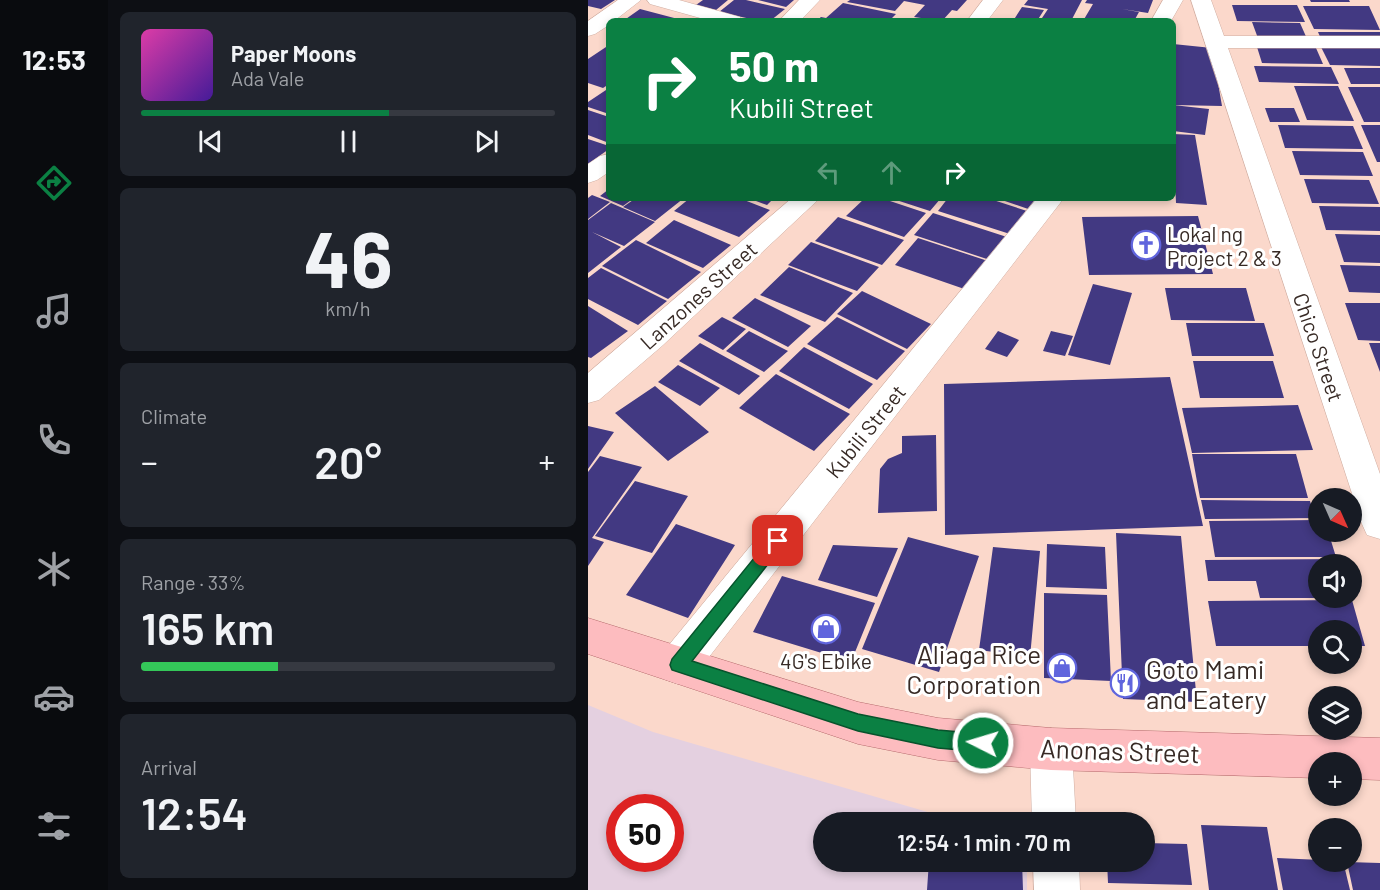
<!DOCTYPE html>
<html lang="en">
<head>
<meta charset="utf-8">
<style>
  body { margin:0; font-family:Barlow,sans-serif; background:#20242c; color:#f1f3f6; height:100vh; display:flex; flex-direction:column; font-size:22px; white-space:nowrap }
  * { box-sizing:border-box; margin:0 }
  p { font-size:20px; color:#9ea1a6 }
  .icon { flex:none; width:33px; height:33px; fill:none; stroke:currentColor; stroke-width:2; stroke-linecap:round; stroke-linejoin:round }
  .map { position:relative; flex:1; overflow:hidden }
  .drawer { display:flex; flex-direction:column; gap:12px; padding:12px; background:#0d0f14; width:480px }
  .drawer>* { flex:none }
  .guide { position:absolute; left:18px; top:18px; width:570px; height:183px; border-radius:9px; box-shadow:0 3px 9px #0003; background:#0b8043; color:#fff; overflow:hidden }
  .needle { width:39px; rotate:135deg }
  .controls { position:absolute; left:720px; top:488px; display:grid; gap:12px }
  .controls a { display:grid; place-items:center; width:54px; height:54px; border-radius:50%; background:#171b24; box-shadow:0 3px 9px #0003; font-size:30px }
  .speed { position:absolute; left:18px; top:794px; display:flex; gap:12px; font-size:30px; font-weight:700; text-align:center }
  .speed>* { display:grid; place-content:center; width:78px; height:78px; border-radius:50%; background:#171b24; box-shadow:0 3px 9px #0003; line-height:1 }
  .speed .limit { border:9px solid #d22; background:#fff; color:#111 }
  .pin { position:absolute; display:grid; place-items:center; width:51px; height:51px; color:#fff; margin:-26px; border-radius:12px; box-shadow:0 3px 9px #0006 }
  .me { position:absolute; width:66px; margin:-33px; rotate:275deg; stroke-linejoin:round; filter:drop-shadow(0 0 4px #0008) }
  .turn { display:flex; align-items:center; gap:21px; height:126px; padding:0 24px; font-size:27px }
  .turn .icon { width:78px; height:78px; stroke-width:2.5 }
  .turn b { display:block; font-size:42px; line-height:51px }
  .lanes { display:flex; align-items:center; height:57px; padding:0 24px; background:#0003; justify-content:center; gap:30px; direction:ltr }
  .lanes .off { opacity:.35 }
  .big { font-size:45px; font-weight:600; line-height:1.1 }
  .drawer .widget { flex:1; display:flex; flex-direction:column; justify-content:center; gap:9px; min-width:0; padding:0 21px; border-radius:9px; background:#20242c }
  .drawer .dial { align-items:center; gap:0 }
  .dial b { font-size:78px; line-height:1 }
  .song { display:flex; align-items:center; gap:18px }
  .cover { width:72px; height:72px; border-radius:9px; background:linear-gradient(135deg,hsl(320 70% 55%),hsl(260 70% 35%)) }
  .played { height:6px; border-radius:3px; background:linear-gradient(90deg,#0b8043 60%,#363941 60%) }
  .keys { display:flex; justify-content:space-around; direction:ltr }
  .heat { display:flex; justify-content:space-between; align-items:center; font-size:33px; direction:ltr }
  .charge { height:9px; border-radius:4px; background:linear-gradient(90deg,#34c759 33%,#363941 0) }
  .trip { position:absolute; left:225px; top:812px; width:342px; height:60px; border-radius:30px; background:#171b24; box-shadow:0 3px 9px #0003; font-weight:600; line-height:60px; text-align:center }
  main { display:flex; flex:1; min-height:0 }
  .menu { display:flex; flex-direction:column; width:108px; justify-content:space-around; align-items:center; background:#090b0e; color:#9ea1a6 }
  .menu .icon { width:42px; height:42px }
  .menu .active { color:#0b8043 }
  .menu b { font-size:27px; color:#f1f3f6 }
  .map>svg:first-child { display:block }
  .education { fill:#e4d0e0; fill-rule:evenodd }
  .building { fill:#423982 }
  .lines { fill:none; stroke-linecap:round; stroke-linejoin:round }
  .minor-casing { stroke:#d0aea2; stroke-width:1 }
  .major-casing { stroke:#b76c6e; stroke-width:1 }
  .minor { fill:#fff; fill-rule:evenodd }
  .major { fill:#fdbcbf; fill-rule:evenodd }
  .route { fill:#0b8043; stroke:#07532c; stroke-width:1.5 }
  .labels { text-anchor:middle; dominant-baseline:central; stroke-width:6; stroke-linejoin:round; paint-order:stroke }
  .poi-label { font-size:21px; fill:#372a25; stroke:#fff; text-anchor:start }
  .street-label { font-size:21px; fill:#372a25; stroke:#fff }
  .near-poi-label { font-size:26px; fill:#372a25; stroke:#fff; text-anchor:end }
  .near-street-label { font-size:26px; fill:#372a25; stroke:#fff }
</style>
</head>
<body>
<main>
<nav class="menu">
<b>12:53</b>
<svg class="icon active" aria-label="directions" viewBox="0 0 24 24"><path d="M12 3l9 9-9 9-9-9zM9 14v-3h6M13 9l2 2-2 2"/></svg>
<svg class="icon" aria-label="music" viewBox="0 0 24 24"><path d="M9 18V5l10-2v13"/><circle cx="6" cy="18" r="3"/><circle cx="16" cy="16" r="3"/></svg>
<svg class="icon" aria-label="phone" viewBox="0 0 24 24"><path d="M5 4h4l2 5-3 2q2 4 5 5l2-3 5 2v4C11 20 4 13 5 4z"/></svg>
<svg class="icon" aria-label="climate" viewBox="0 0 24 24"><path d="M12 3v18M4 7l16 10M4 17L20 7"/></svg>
<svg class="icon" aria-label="car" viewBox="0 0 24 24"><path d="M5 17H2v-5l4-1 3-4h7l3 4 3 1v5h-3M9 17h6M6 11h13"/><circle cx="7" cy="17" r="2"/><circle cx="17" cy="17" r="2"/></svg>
<svg class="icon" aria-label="filters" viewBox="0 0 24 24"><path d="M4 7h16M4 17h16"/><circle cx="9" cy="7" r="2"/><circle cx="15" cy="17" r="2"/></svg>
</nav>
<section class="drawer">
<div class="widget">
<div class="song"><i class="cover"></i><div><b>Paper Moons</b><p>Ada Vale</p></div></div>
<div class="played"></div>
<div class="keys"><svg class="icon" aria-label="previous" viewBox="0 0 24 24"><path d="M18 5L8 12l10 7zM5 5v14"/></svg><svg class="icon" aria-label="pause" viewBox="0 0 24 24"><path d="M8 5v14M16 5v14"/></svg><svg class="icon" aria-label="next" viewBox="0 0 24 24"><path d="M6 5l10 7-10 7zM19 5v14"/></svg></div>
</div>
<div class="widget dial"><b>46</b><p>km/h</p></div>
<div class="widget"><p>Climate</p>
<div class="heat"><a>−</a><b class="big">20°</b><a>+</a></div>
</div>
<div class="widget"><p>Range · 33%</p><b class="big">165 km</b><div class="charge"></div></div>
<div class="widget"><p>Arrival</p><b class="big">12:54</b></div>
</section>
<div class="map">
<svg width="792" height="890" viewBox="0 0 792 890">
  <rect width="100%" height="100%" fill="#fbd8cb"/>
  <path class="education" d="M0 705 65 732 374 822H236V861H439V890H0ZM32 807H82V858H32Z"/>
  <path class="building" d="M0 0H27L13 9 0 6Z
    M115 0H140L128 10 108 5Z
    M146 0H158L197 9 182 21H172L131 12Z
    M170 0H206L198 7Z
    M262 0H379L369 11 364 10 354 21 326 17 337 5 316 1 307 11 259 2Z
    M440 0H494L483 21H452L460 9 436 5Z
    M499 0H565L560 13 534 9 551 12 546 21H495L505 4 497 3Z
    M722 0H761L762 2H723Z
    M255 3 308 14 301 21H228L233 17 238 18Z
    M644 5H709L717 22 649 21Z
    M715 6H781L792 30 726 29Z
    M434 7 456 10 449 21H425Z
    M52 9 90 19 87 21H35Z
    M664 22 712 23 720 41H671Z
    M730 32H792V39H733Z
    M585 44 624 48 634 106 585 105Z
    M21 45V84L15 88 0 83V59Z
    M732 45H792V66L742 65Z
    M669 47 728 48 735 64 674 63Z
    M666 66 743 67 751 84 671 82Z
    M756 68H792V84H763Z
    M706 86H750L766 121 719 120Z
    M760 87H792V122H776Z
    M21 88V114L0 107V102Z
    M585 105 621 109 617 135 585 131Z
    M677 108H706L712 122H682Z
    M0 110 21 117V143L0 135Z
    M690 125 765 126 775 149 697 148Z
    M773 125H792V162H789Z
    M585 134 607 135 619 205 588 203Z
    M0 139 21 146V149L0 164Z
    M704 151 775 152 785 176 712 175Z
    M716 179 781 180 791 204 724 203Z
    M21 189V198H46L35 206 12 196Z
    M4 195 22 202 0 219V198Z
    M48 198H96L67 221 35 207Z
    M102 198H151L182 210 151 237 86 211Z
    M160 198H186L179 205Z
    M277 198H293L338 213 316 237 258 216Z
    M302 198H353L342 211Z
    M360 198H399L439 211 422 234 350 211Z
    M408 198H452L443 210Z
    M23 203 67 222 36 246 4 232 33 247 0 273V220Z
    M731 206 792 207V231L738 230Z
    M345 213 425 239 408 262 326 235Z
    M610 216 625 274 501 275 494 217Z
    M250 217 316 240 294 265 227 241Z
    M86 220 143 245 115 268 58 243Z
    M747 234 792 235V263L756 262Z
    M330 238 406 263 385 292 307 265Z
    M48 240 113 272 80 299 14 266Z
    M223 242 291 267 269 291 200 265Z
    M752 265 792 266V293L761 292Z
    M201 267 265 293 237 322 172 295Z
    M13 268 79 301 50 325 0 299V278Z
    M505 284 544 293 522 365 480 355Z
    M577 288H658L667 321 583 320Z
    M274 291 343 324 319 349 249 314Z
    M167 298 223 326 200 347 144 318Z
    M757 303H792V341L770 340Z
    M0 306 40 331 3 358 0 357Z
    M134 317 158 329 135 350 110 336Z
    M249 317 317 351 289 380 219 344Z
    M598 323H676L686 356H604Z
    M161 331 200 351 176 372 138 351Z
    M410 331 431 340 419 357 397 349Z
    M463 331 485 336 477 356 455 351Z
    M112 343 172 376 151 395 91 361Z
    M781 343H792V372Z
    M216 347 285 384 261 409 191 371Z
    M605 361H685L696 398H612Z
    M90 365 132 388 112 406 70 382Z
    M188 374 262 414 226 451 151 408Z
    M582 377 615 526 357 535 356 384Z
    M67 386 121 432 80 461 27 413Z
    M710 405 725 450 604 453 594 408Z
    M0 426 26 432 0 469Z
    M348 435 349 511 290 513 292 469 300 459 314 453V436Z
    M604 454H708L720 498H612Z
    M12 456 54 467 4 538 16 542 0 566V472Z
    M47 481 100 496 64 553 7 536Z
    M613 500 722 501 727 518 617 519Z
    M730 520V531H740L748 557H627L621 521Z
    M88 524 147 545 100 618 38 595Z
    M528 533 593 536 609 702 535 699Z
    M320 537 391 556 351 672 274 649Z
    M459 544 517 547 519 589 458 587Z
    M245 545 310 548 289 597 230 580Z
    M405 547 452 551 442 657 391 650Z
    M754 559 755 564H730V598H672L668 581H620L617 560Z
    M194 576 287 603 263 662 165 632Z
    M456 593 519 595 523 681 456 678Z
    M764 600 777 646H764V630H730V646H628L620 601Z
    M613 825 679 827 690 890H621Z
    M556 843 599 844 604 885 520 883 519 861H556Z
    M689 858 755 861 762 890H695Z
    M341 861H434L435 890H339Z
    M759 862 792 863V890H765Z"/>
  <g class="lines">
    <g class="minor-casing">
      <path id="minor" d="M30 0H53L26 21H21V25L7 34 0 36V21Z
        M59 0H91L152 17 155 21H123L62 4Z
        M211 0H232L212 21H191Z
        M395 0H415L399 21H379Z
        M575 0H595L583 21H563Z
        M603 0H623L636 36H792V48H640L792 474V539L779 535 774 524Z
        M21 154V172L9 180 0 183V164L12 156Z
        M204 198H232L74 346 11 400 0 403V373Z
        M449 198H476L104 679 90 684 76 679 70 665 76 651Z
        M463 728 478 734 484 749 488 822H444L442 749 448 734Z
        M445 861H491L492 890H446Z"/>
    </g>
    <g class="major-casing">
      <path id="major" d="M0 618 270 702 350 718 463 728 792 738V780L764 779V762H730V778L463 770 350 760 270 744 0 654Z"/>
    </g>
    <use href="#minor" class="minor"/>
    <use href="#major" class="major"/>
  </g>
  <path class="route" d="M190 534 195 536 197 541 195 545 104 661 270 714 350 730 395 734 401 737 404 743 401 749 395 752 350 748 270 731 84 670 82 665 84 659 184 536Z"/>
  <defs>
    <g id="church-ring" transform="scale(1.5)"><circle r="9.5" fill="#fff" stroke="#6065dd" stroke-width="1.5"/><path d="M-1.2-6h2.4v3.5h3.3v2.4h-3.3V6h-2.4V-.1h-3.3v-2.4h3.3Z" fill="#6065dd"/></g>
    <g id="shop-ring" transform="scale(1.5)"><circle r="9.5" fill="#fff" stroke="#6065dd" stroke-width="1.5"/><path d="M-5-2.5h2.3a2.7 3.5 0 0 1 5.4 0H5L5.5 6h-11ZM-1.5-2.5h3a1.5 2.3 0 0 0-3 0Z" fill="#6065dd"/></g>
    <g id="restaurant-ring" transform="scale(1.5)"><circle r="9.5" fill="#fff" stroke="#6065dd" stroke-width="1.5"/><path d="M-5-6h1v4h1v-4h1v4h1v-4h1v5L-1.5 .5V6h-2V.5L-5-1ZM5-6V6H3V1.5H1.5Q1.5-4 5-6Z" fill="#6065dd"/></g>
  </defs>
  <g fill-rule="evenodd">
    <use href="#church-ring" x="558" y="245"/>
    <use href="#shop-ring" x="238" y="629"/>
    <use href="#shop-ring" x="474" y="668"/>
    <use href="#restaurant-ring" x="537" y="683"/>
  </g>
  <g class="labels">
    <g class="poi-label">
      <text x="579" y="233">Lokal ng<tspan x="579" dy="24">Project 2 &amp; 3</tspan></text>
      <text x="238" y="660" text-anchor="middle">4G's Ebike</text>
    </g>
    <g class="street-label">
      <text transform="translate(110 295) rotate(-42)">Lanzones Street</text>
      <text transform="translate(731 347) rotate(71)">Chico Street</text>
      <text transform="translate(277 431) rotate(-51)">Kubili Street</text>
    </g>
    <g class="near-poi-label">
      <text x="453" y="653">Aliaga Rice<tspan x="453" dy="30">Corporation</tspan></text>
      <text x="558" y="668" text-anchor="start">Goto Mami<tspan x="558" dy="30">and Eatery</tspan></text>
    </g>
    <g class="near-street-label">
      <text transform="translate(532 750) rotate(2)">Anonas Street</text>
    </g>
  </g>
</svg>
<div class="controls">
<a><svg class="needle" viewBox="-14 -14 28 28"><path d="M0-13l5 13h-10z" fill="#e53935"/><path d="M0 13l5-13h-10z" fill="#9ea1a6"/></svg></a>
<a><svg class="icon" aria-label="sound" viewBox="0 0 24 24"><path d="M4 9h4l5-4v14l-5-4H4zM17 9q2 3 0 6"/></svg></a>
<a><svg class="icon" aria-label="search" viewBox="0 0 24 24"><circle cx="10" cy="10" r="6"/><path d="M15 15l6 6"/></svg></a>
<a><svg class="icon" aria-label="layers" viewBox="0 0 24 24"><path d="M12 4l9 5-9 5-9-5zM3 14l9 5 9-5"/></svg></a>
<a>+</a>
<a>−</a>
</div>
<div class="speed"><div class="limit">50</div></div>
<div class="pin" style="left:190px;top:541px;background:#d93025"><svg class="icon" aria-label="arrive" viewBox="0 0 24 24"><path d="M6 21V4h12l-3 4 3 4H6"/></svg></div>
<svg class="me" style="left:395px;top:743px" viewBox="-20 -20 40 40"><circle r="17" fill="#0b8043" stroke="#fff" stroke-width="3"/><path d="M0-11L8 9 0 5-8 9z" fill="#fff"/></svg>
<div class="trip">12:54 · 1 min · 70 m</div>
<div class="guide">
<div class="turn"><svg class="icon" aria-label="right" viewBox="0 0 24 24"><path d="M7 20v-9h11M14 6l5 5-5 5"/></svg><div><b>50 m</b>Kubili Street</div></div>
<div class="lanes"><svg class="icon off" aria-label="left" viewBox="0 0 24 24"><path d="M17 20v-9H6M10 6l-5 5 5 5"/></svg><svg class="icon off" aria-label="ahead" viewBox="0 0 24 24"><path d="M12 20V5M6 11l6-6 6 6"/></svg><svg class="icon" aria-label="right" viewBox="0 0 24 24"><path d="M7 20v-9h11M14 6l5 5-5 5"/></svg></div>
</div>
</div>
</main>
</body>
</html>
